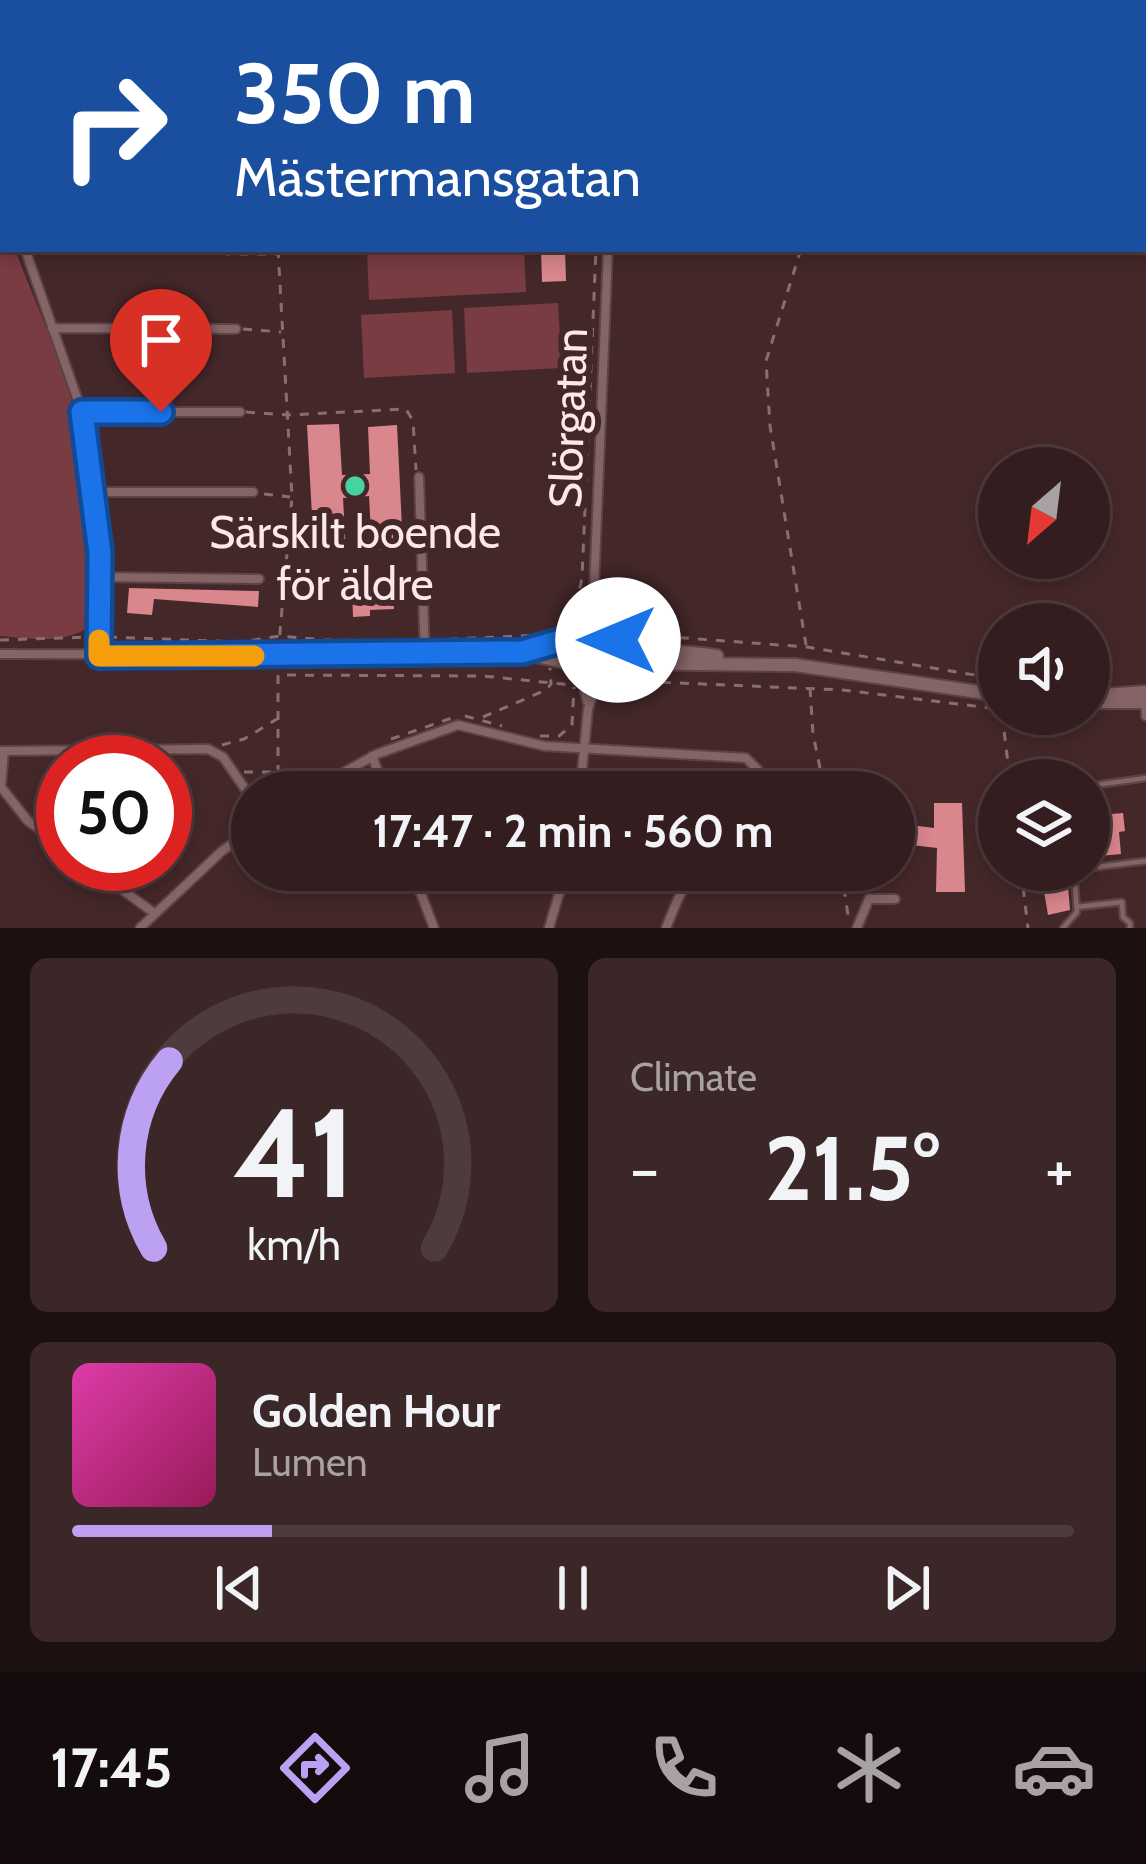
<!DOCTYPE html>
<html lang="en">
<head>
<meta charset="utf-8">
<style>
  body { margin:0; font-family:Cabin,sans-serif; background:#3b2628; color:#f1f3f6; height:100vh; display:flex; flex-direction:column; font-size:45px; white-space:nowrap }
  * { box-sizing:border-box; margin:0 }
  p { font-size:39px; color:#a9a2a4 }
  .icon { flex:none; width:66px; height:66px; fill:none; stroke:currentColor; stroke-width:2; stroke-linecap:round; stroke-linejoin:round }
  .map { position:relative; height:928px; overflow:hidden }
  .panel { display:flex; flex-direction:column; gap:30px; padding:30px; background:#1c1011; flex:1 }
  .panel>* { flex:none }
  .top-card { position:absolute; left:0px; top:0px; width:1146px; height:252px; box-shadow:0 6px 18px #0003,0 0 0 3px #4e3b3d; background:#1a4fa0; color:#fff; overflow:hidden }
  .needle { width:78px; rotate:208deg }
  .buttons { position:absolute; left:978px; top:447px; display:grid; gap:24px }
  .buttons a { display:grid; place-items:center; width:132px; height:132px; border-radius:50%; background:#331d1f; box-shadow:0 6px 18px #0003,0 0 0 3px #4e3b3d; font-size:60px }
  .speed { position:absolute; left:36px; top:735px; display:flex; gap:24px; font-size:60px; font-weight:700; text-align:center }
  .speed>* { display:grid; place-content:center; width:156px; height:156px; border-radius:50%; background:#331d1f; box-shadow:0 6px 18px #0003,0 0 0 3px #4e3b3d; line-height:1 }
  .speed .limit { border:18px solid #d22; background:#fff; color:#111 }
  .pin { position:absolute; display:grid; place-items:center; width:102px; height:102px; color:#fff; margin:-123px -51px; border-radius:50% 50% 50% 0; rotate:-45deg; box-shadow:0 0 12px #0007 }
  .pin .icon { rotate:45deg }
  .me { position:absolute; width:132px; margin:-66px; rotate:270deg; stroke-linejoin:round; filter:drop-shadow(0 0 9px #0008) }
  .turn { display:flex; align-items:center; gap:42px; height:252px; padding:0 36px; font-size:54px }
  .turn .icon { width:156px; height:156px; stroke-width:2.5 }
  .turn b { display:block; font-size:84px; line-height:102px }
  .big { font-size:90px; font-weight:700; line-height:1.1 }
  .panel .widget { flex:1; display:flex; flex-direction:column; justify-content:center; gap:18px; min-width:0; padding:0 42px; border-radius:18px; background:#3b2628 }
  .panel .dial { align-items:center; gap:0 }
  .dial svg { height:312px; overflow:visible; fill:none; stroke:#4e3b3d; stroke-width:7; stroke-linecap:round; text-anchor:middle }
  .dial text { fill:#f1f3f6; stroke:none }
  .song { display:flex; align-items:center; gap:36px }
  .cover { width:144px; height:144px; border-radius:18px; background:linear-gradient(135deg,hsl(320 70% 55%),hsl(330 70% 35%)) }
  .played { height:12px; border-radius:6px; background:linear-gradient(90deg,#bca0f2 20%,#4e3b3d 20%) }
  .keys { display:flex; justify-content:space-around; direction:ltr }
  .heat { display:flex; justify-content:space-between; align-items:center; font-size:66px; direction:ltr }
  .panel .tiles { flex:1; display:grid; gap:30px; grid-template-columns:1fr 1fr }
  .widget:last-child { grid-column:span 2 }
  .trip { position:absolute; left:231px; top:771px; width:684px; height:120px; border-radius:60px; background:#331d1f; box-shadow:0 6px 18px #0003,0 0 0 3px #4e3b3d; font-weight:700; line-height:120px; text-align:center }
  .tabs { display:flex; height:192px; justify-content:space-around; align-items:center; background:#140c0c; color:#a9a2a4 }
  .tabs .icon { width:84px; height:84px }
  .tabs .selected { color:#bca0f2 }
  .tabs b { font-size:54px; color:#f1f3f6 }
  .map>svg:first-child { display:block }
  .green { fill:#793c42 }
  .building { fill:#d9868c }
  .lines { fill:none; stroke-linecap:round; stroke-linejoin:round }
  .lane-casing { stroke:#5c4346; stroke-width:9 }
  .street-casing { stroke:#5c4346; stroke-width:12 }
  .secondary-casing { stroke:#5c4346; stroke-width:16 }
  .path { stroke:#886e70; stroke-width:3; stroke-dasharray:9 9; stroke-linecap:butt }
  .lane { stroke:#856466; stroke-width:4.5 }
  .street { stroke:#856466; stroke-width:8 }
  .secondary { stroke:#856466; stroke-width:12 }
  .route-casing { stroke:#114b97; stroke-width:30 }
  .route { stroke:#1a73e8; stroke-width:21 }
  .slow { stroke:#f59e0b; stroke-width:21 }
  .poi-dot { fill:#43d4a0; stroke:#442729; stroke-width:4.5 }
  .labels { text-anchor:middle; dominant-baseline:central; stroke-width:12; stroke-linejoin:round; paint-order:stroke }
  .street-label { font-size:45px; fill:#fce8e9; stroke:#442729 }
  .poi-label { font-size:45px; fill:#fce8e9; stroke:#442729 }
</style>
</head>
<body>
<div class="map">
<svg width="1146" height="928" viewBox="0 0 1146 928">
  <rect width="100%" height="100%" fill="#442729"/>
  <path class="green" d="M0 182 3 249H15C29 287 46 325 60 363 88 441 94 542 93 624 67 645 32 639 0 636Z
    M367 249H524L526 292 369 300Z
    M558 303 562 368 467 373 464 308Z
    M452 310 455 373 364 378 361 315Z"/>
  <path class="building" d="M541 249H565L566 281 542 282Z
    M339 424 342 475 370 474 368 427 397 425 403 548 372 550 369 496 343 498 346 552H314L307 425Z
    M129 588 259 591 258 607 154 599 152 615 127 613Z
    M368 588 369 592H393L394 609 370 610V616L353 617 352 589Z
    M934 803H962L965 892H936L937 848 894 843V823L934 828Z
    M1123 813 1125 831 1119 832 1121 854 1089 857V824L1101 823 1100 815Z
    M1068 886 1070 910 1048 915 1044 891Z"/>
  <g class="lines">
    <g class="lane-casing">
      <path id="lane" d="M551 0 552 3
        M595 0V3
        M1016 0 1019 3
        M1089 786 1146 778
        M1089 868 1146 861
        M1034 875 1073 870
        M1077 907 1122 902 1123 917 1130 923V928
        M1063 928 1077 912 1074 870"/>
    </g>
    <g class="street-casing">
      <path id="street" d="M941 0 943 3
        M40 3 42 0
        M962 3 965 0
        M1143 3 1146 0
        M0 114 3 92
        M0 127H3
        M0 135 3 164
        M25 249 82 412 100 553 99 655
        M52 328 236 329
        M82 412H240
        M94 492H253
        M101 577 259 579
        M581 627 594 590
        M604 630 594 589 608 249
        M0 654 425 655 419 477
        M580 669 587 701
        M1145 699 1146 716
        M0 751 208 749 223 757 252 799
        M4 751 1 787 28 821 63 846
        M372 756 386 792
        M308 792 377 754 458 725 544 746 746 758 758 770 761 792
        M580 792 588 709 601 670
        M87 864 154 913
        M412 870 434 928
        M140 928 222 851 252 830
        M549 928 566 870
        M666 928C688 874 683 879 740 870
        M857 928 869 899H895"/>
    </g>
    <g class="secondary-casing">
      <path id="secondary" d="M608 636 611 657C602 672 588 674 574 664L568 645C572 635 577 628 588 627 599 626 605 634 613 638 643 652 685 651 717 656
        M531 650 570 638
        M425 655 522 653 573 664
        M607 663 795 665 999 695
        M1089 696 1146 692
        M1090 702H1146"/>
    </g>
    <path class="path" d="M265 0V3
      M529 0 531 3
      M0 42H3
      M224 249 227 254H277
      M278 249 292 497 279 643
      M801 249 766 361 770 426 806 645
      M243 329 281 332
      M246 412 288 415 406 409 413 421 416 470
      M264 494 290 497
      M576 606 582 578 596 249
      M610 614 624 629
      M556 632 577 608
      M644 635 807 647 999 679
      M108 637 241 642 280 636 324 640 415 641
      M0 640 92 637
      M431 640 541 635
      M608 680 843 690 999 709
      M810 688 813 734 825 792
      M1002 714 1010 780
      M465 716 502 726
      M483 717 546 690 551 684 550 668
      M540 736H559L572 725 574 687
      M391 739 455 717
      M222 745 244 739 277 719
      M244 772H276
      M278 792V675L483 676 572 685
      M841 870 849 921
      M1021 870 1028 928"/>
    <use href="#lane" class="lane"/>
    <use href="#street" class="street"/>
    <use href="#secondary" class="secondary"/>
  </g>
  <g class="lines">
    <g class="route-casing">
      <path id="route" d="M161 412H82L100 553 99 656 522 652 570 638 586 627 598 628 618 640"/>
    </g>
    <use href="#route" class="route"/>
    <path class="slow" d="M99 640V656H254"/>
  </g>
  <circle class="poi-dot" cx="355" cy="486" r="12"/>
  <g class="labels">
    <g class="street-label">
      <text transform="translate(568 418) rotate(-88)">Slörgatan</text>
    </g>
    <g class="poi-label">
      <text x="355" y="532">Särskilt boende<tspan x="355" dy="52">för äldre</tspan></text>
    </g>
  </g>
</svg>
<div class="buttons">
<a><svg class="needle" viewBox="-14 -14 28 28"><path d="M0-13l5 13h-10z" fill="#e53935"/><path d="M0 13l5-13h-10z" fill="#a9a2a4"/></svg></a>
<a><svg class="icon" aria-label="sound" viewBox="0 0 24 24"><path d="M4 9h4l5-4v14l-5-4H4zM17 9q2 3 0 6"/></svg></a>
<a><svg class="icon" aria-label="layers" viewBox="0 0 24 24"><path d="M12 4l9 5-9 5-9-5zM3 14l9 5 9-5"/></svg></a>
</div>
<div class="speed"><div class="limit">50</div></div>
<div class="pin" style="left:161px;top:412px;background:#d93025"><svg class="icon" aria-label="arrive" viewBox="0 0 24 24"><path d="M6 21V4h12l-3 4 3 4H6"/></svg></div>
<svg class="me" style="left:618px;top:640px" viewBox="-20 -20 40 40"><circle r="19" fill="#fff"/><path d="M0-13L10 11 0 6-10 11z" fill="#1a73e8"/></svg>
<div class="trip">17:47 · 2 min · 560 m</div>
<div class="top-card">
<div class="turn"><svg class="icon" aria-label="right" viewBox="0 0 24 24"><path d="M7 20v-9h11M14 6l5 5-5 5"/></svg><div><b>350 m</b>Mästermansgatan</div></div>
</div>
</div>
<section class="panel">
<div class="tiles">
<div class="widget dial"><svg viewBox="0 0 100 80">
<path d="M14 69A42 42 0 1 1 86 69"/>
<path d="M14 69A42 42 0 0 1 18 21" stroke="#bca0f2"/>
<text x="50" y="56" font-size="32" font-weight="700">41</text>
<text x="50" y="72" font-size="11">km/h</text>
</svg></div>
<div class="widget"><p>Climate</p>
<div class="heat"><a>−</a><b class="big">21.5°</b><a>+</a></div>
</div>
<div class="widget">
<div class="song"><i class="cover"></i><div><b>Golden Hour</b><p>Lumen</p></div></div>
<div class="played"></div>
<div class="keys"><svg class="icon" aria-label="previous" viewBox="0 0 24 24"><path d="M18 5L8 12l10 7zM5 5v14"/></svg><svg class="icon" aria-label="pause" viewBox="0 0 24 24"><path d="M8 5v14M16 5v14"/></svg><svg class="icon" aria-label="next" viewBox="0 0 24 24"><path d="M6 5l10 7-10 7zM19 5v14"/></svg></div>
</div>
</div>
</section>
<nav class="tabs">
<b>17:45</b>
<svg class="icon selected" aria-label="directions" viewBox="0 0 24 24"><path d="M12 3l9 9-9 9-9-9zM9 14v-3h6M13 9l2 2-2 2"/></svg>
<svg class="icon" aria-label="music" viewBox="0 0 24 24"><path d="M9 18V5l10-2v13"/><circle cx="6" cy="18" r="3"/><circle cx="16" cy="16" r="3"/></svg>
<svg class="icon" aria-label="phone" viewBox="0 0 24 24"><path d="M5 4h4l2 5-3 2q2 4 5 5l2-3 5 2v4C11 20 4 13 5 4z"/></svg>
<svg class="icon" aria-label="climate" viewBox="0 0 24 24"><path d="M12 3v18M4 7l16 10M4 17L20 7"/></svg>
<svg class="icon" aria-label="car" viewBox="0 0 24 24"><path d="M5 17H2v-5l4-1 3-4h7l3 4 3 1v5h-3M9 17h6M6 11h13"/><circle cx="7" cy="17" r="2"/><circle cx="17" cy="17" r="2"/></svg>
</nav>
</body>
</html>
